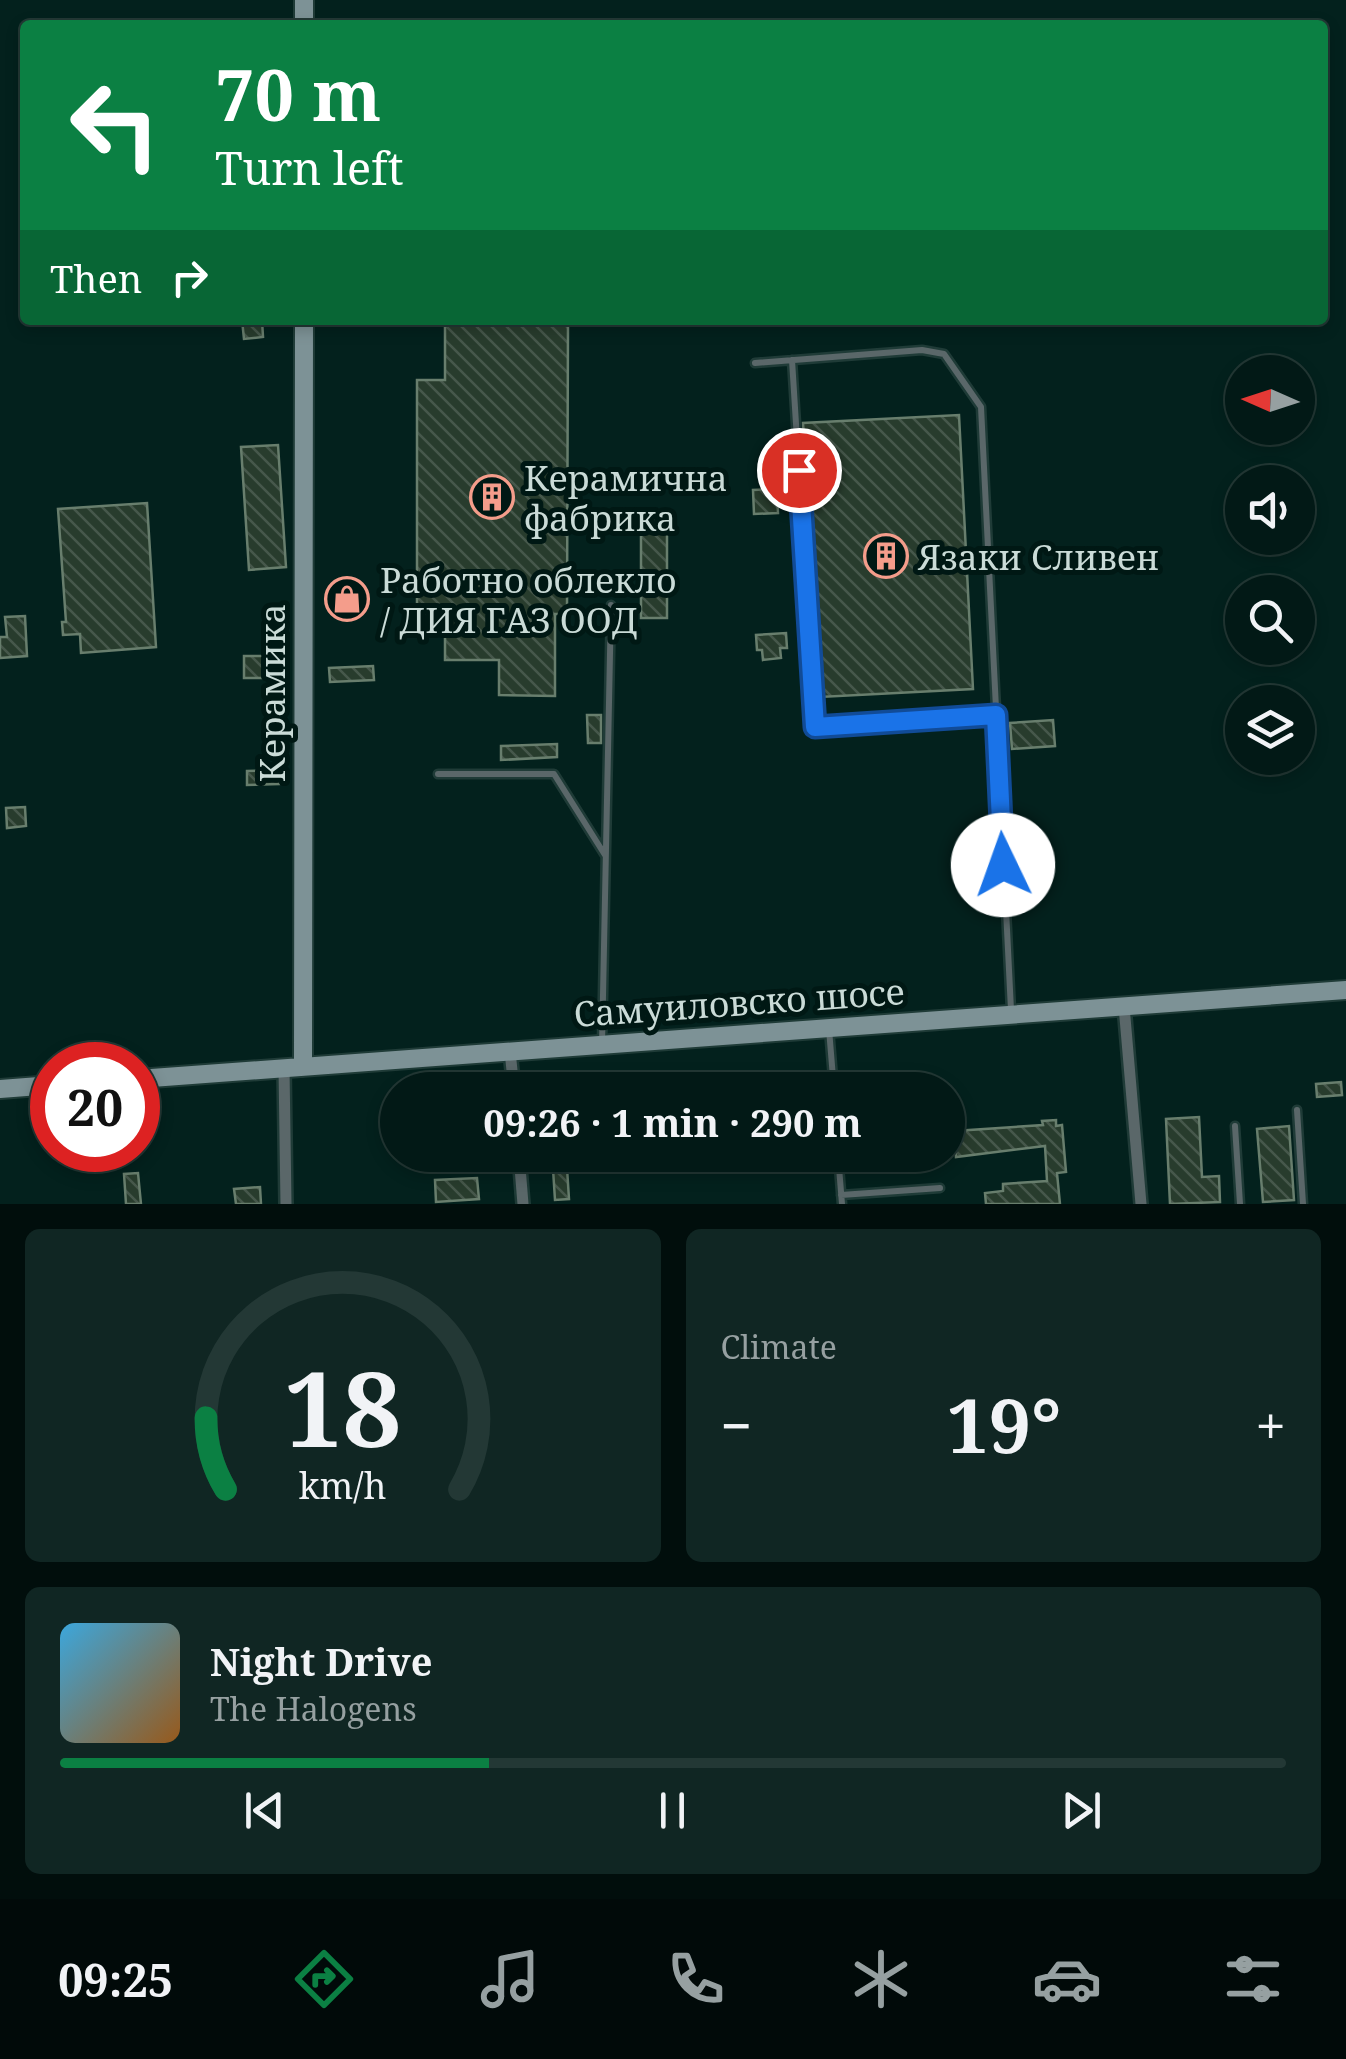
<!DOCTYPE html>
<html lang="en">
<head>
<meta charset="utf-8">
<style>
  body { margin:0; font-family:"Noto Serif",serif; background:#102623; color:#f1f3f6; height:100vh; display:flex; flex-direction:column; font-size:38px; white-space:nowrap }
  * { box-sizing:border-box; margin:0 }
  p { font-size:32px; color:#96a0a1 }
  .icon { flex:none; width:55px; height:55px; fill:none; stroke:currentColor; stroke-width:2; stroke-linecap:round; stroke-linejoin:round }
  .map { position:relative; height:1204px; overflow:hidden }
  .sheet { display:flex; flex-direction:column; gap:25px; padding:25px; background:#010e0c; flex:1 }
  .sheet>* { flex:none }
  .top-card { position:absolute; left:20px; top:20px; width:1308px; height:305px; border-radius:10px; box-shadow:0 5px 15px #0003,0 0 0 2px #233835; background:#0b8043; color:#fff; overflow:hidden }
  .needle { width:65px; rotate:273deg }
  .tools { position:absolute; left:1225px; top:355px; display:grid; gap:20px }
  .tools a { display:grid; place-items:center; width:90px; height:90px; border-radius:50%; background:#021916; box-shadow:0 5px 15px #0003,0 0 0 2px #233835; font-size:50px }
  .speed { position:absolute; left:30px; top:1042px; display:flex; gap:20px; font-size:50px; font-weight:700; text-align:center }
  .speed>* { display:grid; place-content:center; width:130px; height:130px; border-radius:50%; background:#021916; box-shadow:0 5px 15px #0003,0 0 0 2px #233835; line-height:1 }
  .speed .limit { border:15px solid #d22; background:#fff; color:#111 }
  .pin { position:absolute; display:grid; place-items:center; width:85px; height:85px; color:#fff; margin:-42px; border:5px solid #fff; border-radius:50%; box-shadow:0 2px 10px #0007 }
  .me { position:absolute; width:110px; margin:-55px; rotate:357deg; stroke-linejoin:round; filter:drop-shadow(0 0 8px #0008) }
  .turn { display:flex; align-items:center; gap:35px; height:210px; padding:0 30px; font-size:45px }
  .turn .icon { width:130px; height:130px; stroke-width:2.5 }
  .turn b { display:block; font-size:70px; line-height:85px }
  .then { display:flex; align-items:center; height:95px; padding:0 30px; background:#0003; gap:20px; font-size:38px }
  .big { font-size:75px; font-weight:700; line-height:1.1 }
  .sheet .card { flex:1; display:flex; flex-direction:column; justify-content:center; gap:15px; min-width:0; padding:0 35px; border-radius:15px; background:#102623 }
  .sheet .dial { align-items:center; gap:0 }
  .dial svg { height:260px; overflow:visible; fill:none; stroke:#233835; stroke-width:7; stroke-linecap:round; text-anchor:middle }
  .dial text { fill:#f1f3f6; stroke:none }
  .song { display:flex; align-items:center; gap:30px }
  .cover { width:120px; height:120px; border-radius:15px; background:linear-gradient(135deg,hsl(200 70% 55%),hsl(30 70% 35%)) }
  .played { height:10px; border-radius:5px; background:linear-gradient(90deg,#0b8043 35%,#233835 35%) }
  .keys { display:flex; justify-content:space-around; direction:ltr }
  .heat { display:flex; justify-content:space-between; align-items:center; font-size:55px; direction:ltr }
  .sheet .tiles { flex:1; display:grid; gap:25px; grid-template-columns:1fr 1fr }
  .card:last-child { grid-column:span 2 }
  .trip { position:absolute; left:380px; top:1072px; width:585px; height:100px; border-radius:50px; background:#021916; box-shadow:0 5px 15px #0003,0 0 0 2px #233835; font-weight:700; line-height:100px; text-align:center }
  .tab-bar { display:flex; height:160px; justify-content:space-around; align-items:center; background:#010a09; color:#96a0a1 }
  .tab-bar .icon { width:70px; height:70px }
  .tab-bar .on { color:#0b8043 }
  .tab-bar b { font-size:45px; color:#f1f3f6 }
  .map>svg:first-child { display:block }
  .building { fill:url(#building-back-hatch); stroke:#687e6d; stroke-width:2.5 }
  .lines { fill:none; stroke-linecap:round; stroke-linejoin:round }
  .lane-casing { stroke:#1f3b37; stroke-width:11 }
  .street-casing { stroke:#1f3b37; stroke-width:16 }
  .secondary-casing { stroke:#1f3b37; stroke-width:22 }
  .lane { stroke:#5a6769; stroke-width:6 }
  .street { stroke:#5a6769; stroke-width:11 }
  .secondary { stroke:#7d9296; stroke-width:18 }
  .route-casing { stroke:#114b97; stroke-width:25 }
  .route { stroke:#1a73e8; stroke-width:18 }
  .labels { text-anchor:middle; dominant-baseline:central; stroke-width:10; stroke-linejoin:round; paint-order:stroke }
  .poi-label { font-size:35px; fill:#cadbd7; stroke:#001814; text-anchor:start }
  .street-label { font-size:35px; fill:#cadbd7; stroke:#001814 }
</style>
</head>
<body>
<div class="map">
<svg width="1346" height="1204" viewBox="0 0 1346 1204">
  <defs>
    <pattern id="building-back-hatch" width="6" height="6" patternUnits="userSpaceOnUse" patternTransform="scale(2.5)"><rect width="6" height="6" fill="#283c2d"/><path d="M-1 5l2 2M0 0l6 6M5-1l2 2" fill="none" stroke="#46584b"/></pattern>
  </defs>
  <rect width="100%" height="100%" fill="#03211d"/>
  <path class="building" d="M242 320H262L263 337 244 339Z
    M445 320H568L567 614H555V696L499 695V660H445V615H417V380H445Z
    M959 415 973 689 820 697 803 423Z
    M278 445 286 567 249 570 241 447Z
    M777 489 778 513 754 514 753 490Z
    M147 503 156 647 81 653 80 634 63 635 62 622H66L58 509Z
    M641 510H667V618H641Z
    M25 616 27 656 0 658V637H7L5 617Z
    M786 633 787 648H780L781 658 763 660 762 650H757L756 635Z
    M244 656H286V678H244Z
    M373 666 374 680 330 682 329 668Z
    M587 715H601V743H588Z
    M1053 720 1055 746 1012 749 1010 723Z
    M557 744V757L501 760V746Z
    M279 770V784L247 785V771Z
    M25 807 26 826 7 828 6 808Z
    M1341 1082 1342 1095 1317 1097 1316 1084Z
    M1199 1117 1202 1177 1219 1176 1220 1202 1170 1204 1166 1119Z
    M1056 1120V1126L1062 1125 1066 1172 1057 1173 1060 1204H986L985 1193 1003 1191V1184L1047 1181 1045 1146 956 1157 955 1131 1043 1125 1042 1121Z
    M1289 1126 1294 1200 1263 1202 1257 1129Z
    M567 1168 569 1199 555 1200 553 1169Z
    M138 1173 141 1204H126L124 1174Z
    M477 1178 479 1199 436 1202 435 1180Z
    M260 1187 261 1204H236L234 1189Z"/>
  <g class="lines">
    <g class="lane-casing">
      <path id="lane" d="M792 360 815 727 996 715
        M755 363 922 350 944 354 981 407 1011 1010
        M438 774H554L605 855
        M829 1029 834 1090
        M602 1044 611 605
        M1297 1110 1303 1204
        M1235 1126 1240 1204
        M838 1155 842 1204
        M841 1195 940 1188"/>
    </g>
    <g class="street-casing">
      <path id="street" d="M1124 1006 1141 1204
        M510 1051 514 1090
        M284 1068 286 1204
        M519 1155 523 1204"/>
    </g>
    <g class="secondary-casing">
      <path id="secondary" d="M304 25V0
        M303 1067 304 320
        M138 1079 1346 990
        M0 1089 52 1085"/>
    </g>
    <use href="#lane" class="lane"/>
    <use href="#street" class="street"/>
    <use href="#secondary" class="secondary"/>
  </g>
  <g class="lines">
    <g class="route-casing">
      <path id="route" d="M799 470 815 727 996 715 1003 865"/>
    </g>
    <use href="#route" class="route"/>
  </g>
  <defs>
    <g id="building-ring" transform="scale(2.25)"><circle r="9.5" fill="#001814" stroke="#f49d8b" stroke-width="1.5"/><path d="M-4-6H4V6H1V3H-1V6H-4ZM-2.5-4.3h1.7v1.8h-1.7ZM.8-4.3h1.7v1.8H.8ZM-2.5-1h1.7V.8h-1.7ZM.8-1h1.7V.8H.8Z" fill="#f49d8b"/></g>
    <g id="shop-ring" transform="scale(2.25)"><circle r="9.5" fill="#001814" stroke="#f49d8b" stroke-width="1.5"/><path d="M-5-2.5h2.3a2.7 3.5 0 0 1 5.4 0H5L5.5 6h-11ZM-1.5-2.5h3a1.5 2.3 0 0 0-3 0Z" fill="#f49d8b"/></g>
  </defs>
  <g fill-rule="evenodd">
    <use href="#building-ring" x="492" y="497"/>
    <use href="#building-ring" x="886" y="556"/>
    <use href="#shop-ring" x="347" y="599"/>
  </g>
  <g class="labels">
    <g class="poi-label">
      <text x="524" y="477">Керамична<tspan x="524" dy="40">фабрика</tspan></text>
      <text x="918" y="556">Язаки Сливен</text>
      <text x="380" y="579">Работно облекло<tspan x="380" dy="40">/ ДИЯ ГАЗ ООД</tspan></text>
    </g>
    <g class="street-label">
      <text transform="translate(271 693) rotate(-90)">Керамика</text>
      <text transform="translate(739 1002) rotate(-4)">Самуиловско шосе</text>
    </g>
  </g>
</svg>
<div class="tools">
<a><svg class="needle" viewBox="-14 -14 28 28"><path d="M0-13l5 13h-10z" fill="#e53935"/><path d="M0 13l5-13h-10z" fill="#96a0a1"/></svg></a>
<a><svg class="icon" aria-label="sound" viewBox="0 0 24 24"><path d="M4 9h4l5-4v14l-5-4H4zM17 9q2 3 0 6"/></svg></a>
<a><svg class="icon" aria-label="search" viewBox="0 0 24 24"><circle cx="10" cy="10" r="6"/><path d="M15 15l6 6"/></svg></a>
<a><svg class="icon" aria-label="layers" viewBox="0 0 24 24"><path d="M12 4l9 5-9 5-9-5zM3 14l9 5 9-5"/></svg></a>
</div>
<div class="speed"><div class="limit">20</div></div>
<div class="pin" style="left:799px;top:470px;background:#d93025"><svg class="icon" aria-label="arrive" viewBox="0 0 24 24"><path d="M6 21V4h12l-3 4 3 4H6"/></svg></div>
<svg class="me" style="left:1003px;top:865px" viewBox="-20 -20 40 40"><circle r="19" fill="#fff"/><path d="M0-13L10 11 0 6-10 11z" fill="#1a73e8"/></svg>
<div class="trip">09:26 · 1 min · 290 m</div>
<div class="top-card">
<div class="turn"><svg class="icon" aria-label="left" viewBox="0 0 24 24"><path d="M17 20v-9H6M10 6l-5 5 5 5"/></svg><div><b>70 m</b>Turn left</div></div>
<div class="then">Then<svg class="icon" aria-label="right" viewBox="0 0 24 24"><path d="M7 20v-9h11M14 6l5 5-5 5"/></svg></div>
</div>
</div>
<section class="sheet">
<div class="tiles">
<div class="card dial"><svg viewBox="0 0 100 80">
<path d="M14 69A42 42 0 1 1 86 69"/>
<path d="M14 69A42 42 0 0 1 8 47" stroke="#0b8043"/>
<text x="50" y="56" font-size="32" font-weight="700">18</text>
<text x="50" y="72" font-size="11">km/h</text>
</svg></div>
<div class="card"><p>Climate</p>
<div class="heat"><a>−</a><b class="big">19°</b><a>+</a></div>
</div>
<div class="card">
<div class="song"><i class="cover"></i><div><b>Night Drive</b><p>The Halogens</p></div></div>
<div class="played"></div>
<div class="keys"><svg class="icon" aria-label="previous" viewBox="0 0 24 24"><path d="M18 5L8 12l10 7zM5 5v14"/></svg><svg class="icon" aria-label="pause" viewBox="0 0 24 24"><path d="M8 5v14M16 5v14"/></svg><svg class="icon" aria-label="next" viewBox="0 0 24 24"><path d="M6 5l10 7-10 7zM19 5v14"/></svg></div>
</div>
</div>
</section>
<nav class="tab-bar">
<b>09:25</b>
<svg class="icon on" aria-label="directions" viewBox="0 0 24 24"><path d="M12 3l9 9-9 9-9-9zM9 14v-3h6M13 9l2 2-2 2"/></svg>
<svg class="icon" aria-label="music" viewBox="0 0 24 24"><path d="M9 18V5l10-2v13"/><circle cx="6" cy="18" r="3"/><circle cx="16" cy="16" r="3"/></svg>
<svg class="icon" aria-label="phone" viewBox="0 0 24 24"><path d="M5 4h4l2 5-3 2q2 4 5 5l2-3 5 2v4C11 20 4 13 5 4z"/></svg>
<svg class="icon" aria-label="climate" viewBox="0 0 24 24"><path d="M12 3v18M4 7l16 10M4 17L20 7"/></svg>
<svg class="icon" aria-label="car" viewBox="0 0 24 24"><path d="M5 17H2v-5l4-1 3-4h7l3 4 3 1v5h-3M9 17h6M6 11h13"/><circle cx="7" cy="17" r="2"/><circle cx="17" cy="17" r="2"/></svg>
<svg class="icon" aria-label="filters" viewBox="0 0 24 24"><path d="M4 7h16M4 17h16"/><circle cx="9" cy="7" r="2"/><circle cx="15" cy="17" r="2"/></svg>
</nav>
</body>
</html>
